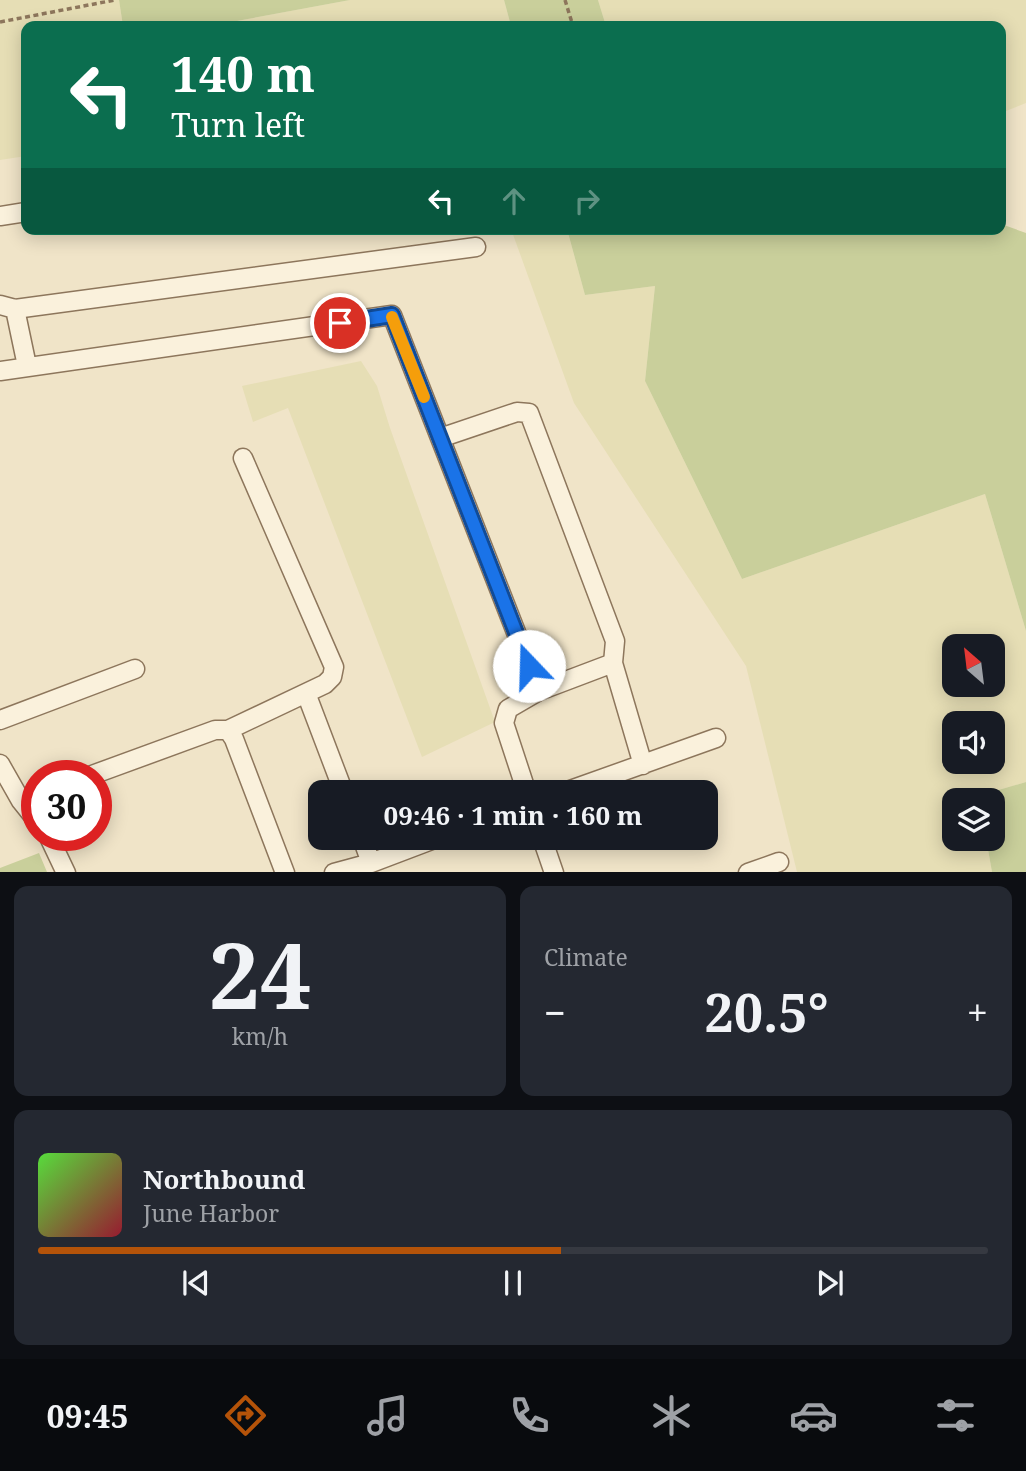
<!DOCTYPE html>
<html lang="en">
<head>
<meta charset="utf-8">
<style>
  body { margin:0; font-family:"Noto Serif",serif; background:#242831; color:#f1f3f6; height:100vh; display:flex; flex-direction:column; font-size:26px; white-space:nowrap }
  * { box-sizing:border-box; margin:0 }
  p { font-size:23px; color:#9ea1a6 }
  .icon { flex:none; width:38px; height:38px; fill:none; stroke:currentColor; stroke-width:2; stroke-linecap:round; stroke-linejoin:round }
  .map { position:relative; height:872px; overflow:hidden }
  .panel { display:flex; flex-direction:column; gap:14px; padding:14px; background:#0d0f14; flex:1 }
  .panel>* { flex:none }
  .top-card { position:absolute; left:21px; top:21px; width:985px; height:214px; border-radius:14px; box-shadow:0 4px 18px #0003; background:#0b6e4f; color:#fff; overflow:hidden }
  .needle { width:46px; rotate:332deg }
  .fabs { position:absolute; left:942px; top:634px; display:grid; gap:14px }
  .fabs a { display:grid; place-items:center; width:63px; height:63px; border-radius:14px; background:#171b24; box-shadow:0 4px 18px #0003; font-size:35px }
  .speed { position:absolute; left:21px; top:760px; display:flex; gap:14px; font-size:35px; font-weight:700; text-align:center }
  .speed>* { display:grid; place-content:center; width:91px; height:91px; border-radius:50%; background:#171b24; box-shadow:0 4px 18px #0003; line-height:1 }
  .speed .limit { border:10px solid #d22; background:#fff; color:#111 }
  .pin { position:absolute; display:grid; place-items:center; width:60px; height:60px; color:#fff; margin:-30px; border:4px solid #fff; border-radius:50%; box-shadow:0 2px 7px #0007 }
  .me { position:absolute; width:77px; margin:-38px; rotate:339deg; stroke-linejoin:round; filter:drop-shadow(0 0 5px #0008) }
  .turn { display:flex; align-items:center; gap:24px; height:147px; padding:0 35px; font-size:32px }
  .turn .icon { width:91px; height:91px; stroke-width:2.5 }
  .turn b { display:block; font-size:49px; line-height:60px }
  .lanes { display:flex; align-items:center; height:66px; padding:0 35px; background:#0003; justify-content:center; gap:35px; direction:ltr }
  .lanes .off { opacity:.35 }
  .big { font-size:52px; font-weight:700; line-height:1.1 }
  .panel .tile { flex:1; display:flex; flex-direction:column; justify-content:center; gap:10px; min-width:0; padding:0 24px; border-radius:14px; background:#242831 }
  .panel .dial { align-items:center; gap:0 }
  .dial b { font-size:91px; line-height:1 }
  .song { display:flex; align-items:center; gap:21px }
  .cover { width:84px; height:84px; border-radius:10px; background:linear-gradient(135deg,hsl(110 70% 55%),hsl(350 70% 35%)) }
  .played { height:7px; border-radius:4px; background:linear-gradient(90deg,#b45309 55%,#363941 55%) }
  .keys { display:flex; justify-content:space-around; direction:ltr }
  .heat { display:flex; justify-content:space-between; align-items:center; font-size:38px; direction:ltr }
  .panel .tiles { flex:1; display:grid; gap:14px; grid-template-columns:1fr 1fr }
  .tile:last-child { grid-column:span 2 }
  .trip { position:absolute; left:308px; top:780px; width:410px; height:70px; border-radius:14px; background:#171b24; box-shadow:0 4px 18px #0003; font-weight:700; line-height:70px; text-align:center }
  .menu { display:flex; height:112px; justify-content:space-around; align-items:center; background:#090b0e; color:#9ea1a6 }
  .menu .icon { width:49px; height:49px }
  .menu .selected { color:#b45309 }
  .menu b { font-size:32px; color:#f1f3f6 }
  .map>svg:first-child { display:block }
  .farmland { fill:#e6deb5; fill-rule:evenodd }
  .green { fill:#c9cf9b }
  .lines { fill:none; stroke-linecap:round; stroke-linejoin:round }
  .minor-casing { stroke:#8d765c; stroke-width:21 }
  .path { stroke:#8d765c; stroke-width:3.5; stroke-dasharray:5 3.5; stroke-linecap:butt }
  .minor { stroke:#faf1dc; stroke-width:18 }
  .route-casing { stroke:#114b97; stroke-width:18 }
  .route { stroke:#1a73e8; stroke-width:12 }
  .slow { stroke:#f59e0b; stroke-width:12 }
</style>
</head>
<body>
<div class="map">
<svg width="1026" height="873" viewBox="0 0 1026 873">
  <rect width="100%" height="100%" fill="#f0e4c8"/>
  <path class="farmland" d="M0 0H119L123 26H26V156L0 160Z
    M350 0H504L511 26H210Z
    M598 0H1026V103L1001 113V26H606Z
    M511 229H567L585 295 655 286 645 381 742 579 985 494 1026 631V782L978 796 979 800H954V838H986L992 872H797L746 666 574 403ZM954 646H992V684H954ZM954 723H992V761H954Z
    M361 361 377 386 390 428 495 722 422 757 288 408 253 422 242 386Z"/>
  <path class="green" d="M119 0H350L210 26H123Z
    M504 0H598L606 26H511Z
    M1001 224 1026 233V631L985 494 742 579 645 381 655 286 585 295 567 229H1001Z
    M1026 782V872H992L986 838H992V800H979L978 796Z
    M39 853 47 872H0V868Z"/>
  <g class="lines">
    <g class="minor-casing">
      <path id="minor" d="M0 216 26 212
        M0 305 15 309 476 247
        M15 309 27 366
        M0 371 392 315 539 691
        M440 438 517 412 529 413 615 641 613 663 643 765
        M306 693 344 793
        M0 720 135 669
        M228 730 325 684 332 677 334 667 243 458
        M0 764 21 801 37 821
        M92 775 215 730H228L234 739 285 873
        M527 793 504 723 508 709 539 691 613 663
        M562 793 716 738
        M48 835 66 873
        M362 838 371 863
        M542 838 554 873
        M334 873 371 863 437 838
        M748 873 779 862"/>
    </g>
    <path class="path" d="M565 0 573 26
      M0 22 115 0"/>
    <use href="#minor" class="minor"/>
  </g>
  <g class="lines">
    <g class="route-casing">
      <path id="route" d="M340 323 392 315 529 666"/>
    </g>
    <use href="#route" class="route"/>
    <path class="slow" d="M392 317 424 397"/>
  </g>
</svg>
<div class="fabs">
<a><svg class="needle" viewBox="-14 -14 28 28"><path d="M0-13l5 13h-10z" fill="#e53935"/><path d="M0 13l5-13h-10z" fill="#9ea1a6"/></svg></a>
<a><svg class="icon" aria-label="sound" viewBox="0 0 24 24"><path d="M4 9h4l5-4v14l-5-4H4zM17 9q2 3 0 6"/></svg></a>
<a><svg class="icon" aria-label="layers" viewBox="0 0 24 24"><path d="M12 4l9 5-9 5-9-5zM3 14l9 5 9-5"/></svg></a>
</div>
<div class="speed"><div class="limit">30</div></div>
<div class="pin" style="left:340px;top:323px;background:#d93025"><svg class="icon" aria-label="arrive" viewBox="0 0 24 24"><path d="M6 21V4h12l-3 4 3 4H6"/></svg></div>
<svg class="me" style="left:529px;top:666px" viewBox="-20 -20 40 40"><circle r="19" fill="#fff"/><path d="M0-13L10 11 0 6-10 11z" fill="#1a73e8"/></svg>
<div class="trip">09:46 · 1 min · 160 m</div>
<div class="top-card">
<div class="turn"><svg class="icon" aria-label="left" viewBox="0 0 24 24"><path d="M17 20v-9H6M10 6l-5 5 5 5"/></svg><div><b>140 m</b>Turn left</div></div>
<div class="lanes"><svg class="icon" aria-label="left" viewBox="0 0 24 24"><path d="M17 20v-9H6M10 6l-5 5 5 5"/></svg><svg class="icon off" aria-label="ahead" viewBox="0 0 24 24"><path d="M12 20V5M6 11l6-6 6 6"/></svg><svg class="icon off" aria-label="right" viewBox="0 0 24 24"><path d="M7 20v-9h11M14 6l5 5-5 5"/></svg></div>
</div>
</div>
<section class="panel">
<div class="tiles">
<div class="tile dial"><b>24</b><p>km/h</p></div>
<div class="tile"><p>Climate</p>
<div class="heat"><a>−</a><b class="big">20.5°</b><a>+</a></div>
</div>
<div class="tile">
<div class="song"><i class="cover"></i><div><b>Northbound</b><p>June Harbor</p></div></div>
<div class="played"></div>
<div class="keys"><svg class="icon" aria-label="previous" viewBox="0 0 24 24"><path d="M18 5L8 12l10 7zM5 5v14"/></svg><svg class="icon" aria-label="pause" viewBox="0 0 24 24"><path d="M8 5v14M16 5v14"/></svg><svg class="icon" aria-label="next" viewBox="0 0 24 24"><path d="M6 5l10 7-10 7zM19 5v14"/></svg></div>
</div>
</div>
</section>
<nav class="menu">
<b>09:45</b>
<svg class="icon selected" aria-label="directions" viewBox="0 0 24 24"><path d="M12 3l9 9-9 9-9-9zM9 14v-3h6M13 9l2 2-2 2"/></svg>
<svg class="icon" aria-label="music" viewBox="0 0 24 24"><path d="M9 18V5l10-2v13"/><circle cx="6" cy="18" r="3"/><circle cx="16" cy="16" r="3"/></svg>
<svg class="icon" aria-label="phone" viewBox="0 0 24 24"><path d="M5 4h4l2 5-3 2q2 4 5 5l2-3 5 2v4C11 20 4 13 5 4z"/></svg>
<svg class="icon" aria-label="climate" viewBox="0 0 24 24"><path d="M12 3v18M4 7l16 10M4 17L20 7"/></svg>
<svg class="icon" aria-label="car" viewBox="0 0 24 24"><path d="M5 17H2v-5l4-1 3-4h7l3 4 3 1v5h-3M9 17h6M6 11h13"/><circle cx="7" cy="17" r="2"/><circle cx="17" cy="17" r="2"/></svg>
<svg class="icon" aria-label="filters" viewBox="0 0 24 24"><path d="M4 7h16M4 17h16"/><circle cx="9" cy="7" r="2"/><circle cx="15" cy="17" r="2"/></svg>
</nav>
</body>
</html>
